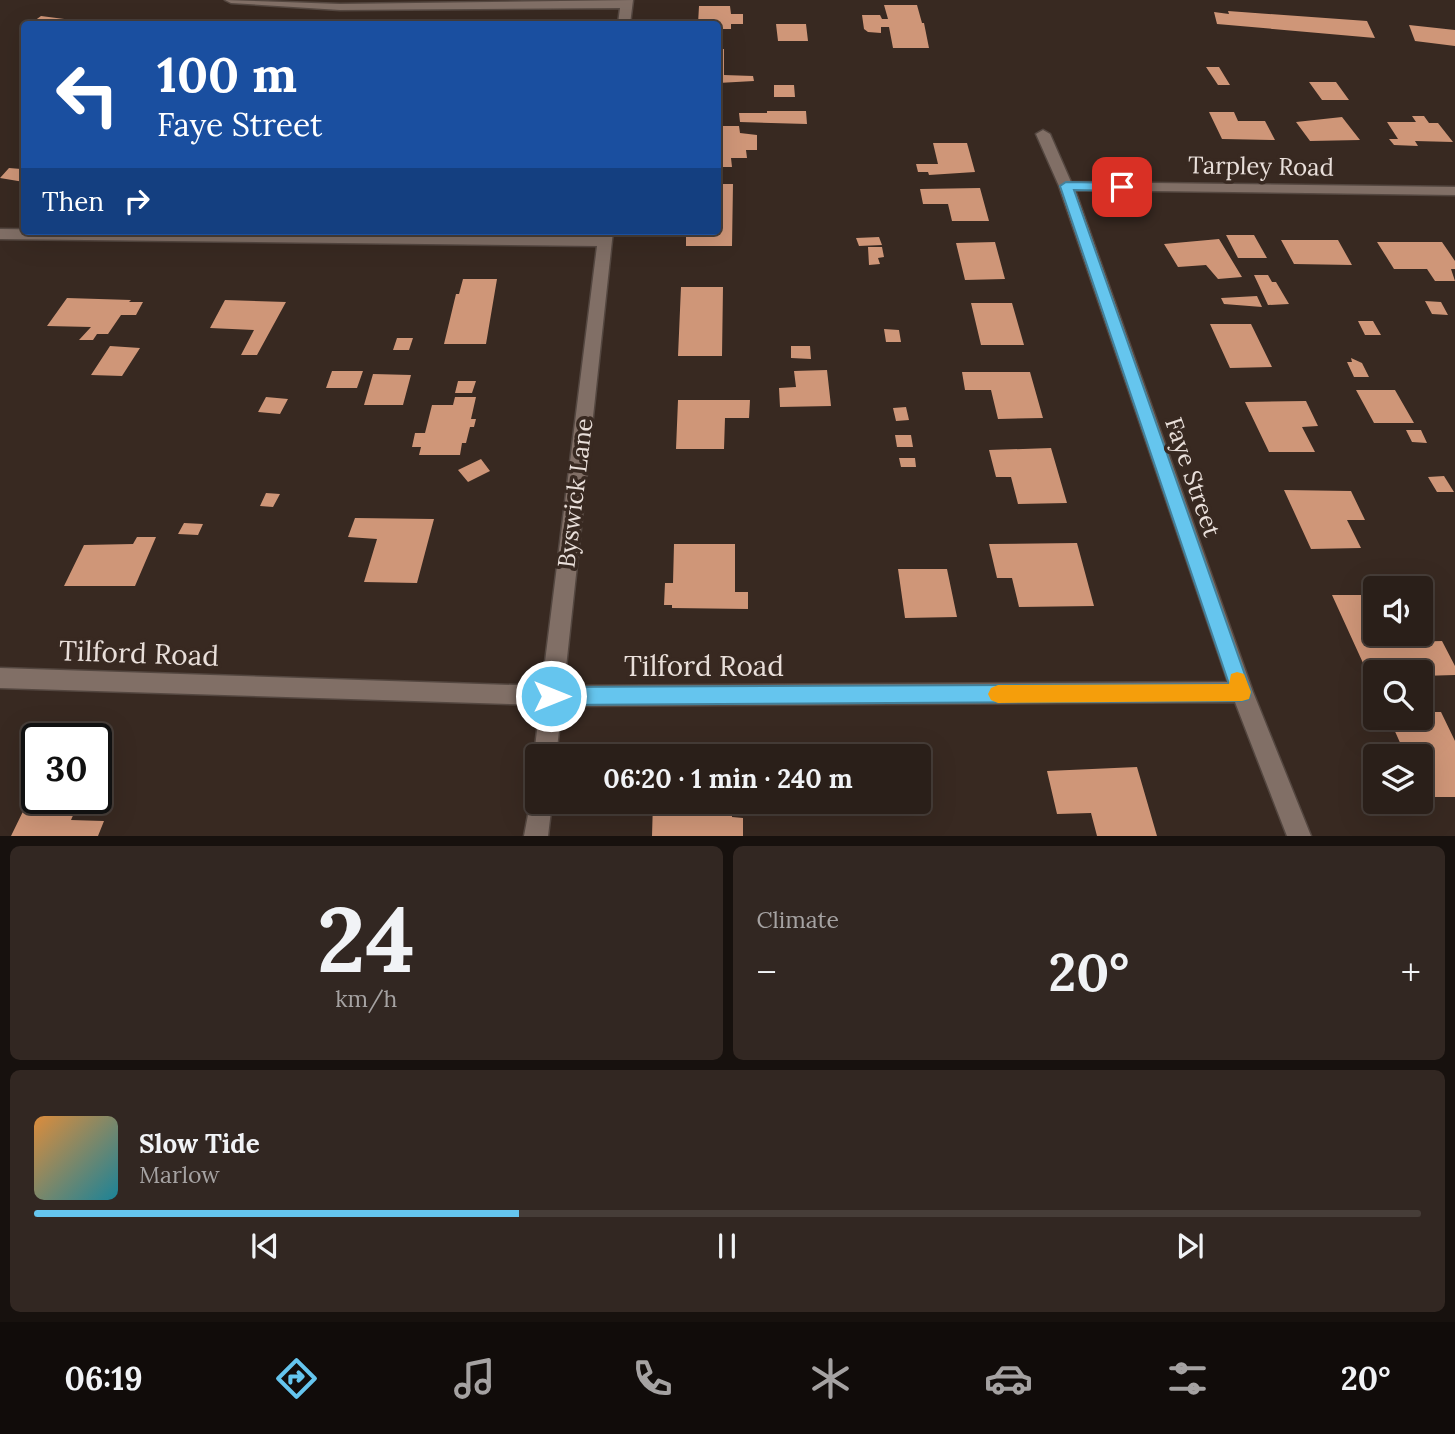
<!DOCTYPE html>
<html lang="en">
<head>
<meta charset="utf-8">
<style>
  body { margin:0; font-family:Lora,serif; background:#322722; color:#f1f3f6; height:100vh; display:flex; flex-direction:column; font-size:26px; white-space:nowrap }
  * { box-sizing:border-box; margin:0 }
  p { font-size:23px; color:#a5a2a2 }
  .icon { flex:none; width:38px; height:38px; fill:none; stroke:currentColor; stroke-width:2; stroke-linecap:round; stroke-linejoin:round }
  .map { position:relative; height:836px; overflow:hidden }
  .details { display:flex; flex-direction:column; gap:10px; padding:10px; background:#17110e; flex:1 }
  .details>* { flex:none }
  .guide { position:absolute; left:21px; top:21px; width:700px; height:214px; border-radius:7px; box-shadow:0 7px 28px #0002,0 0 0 2px #463d38; background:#1a4fa0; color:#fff; overflow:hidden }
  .tools { position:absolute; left:1363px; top:576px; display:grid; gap:14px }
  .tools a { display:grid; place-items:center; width:70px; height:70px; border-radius:7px; background:#2a1f19; box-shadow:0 7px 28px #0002,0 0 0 2px #463d38; font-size:35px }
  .speed { position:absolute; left:21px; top:723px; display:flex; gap:14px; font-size:35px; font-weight:700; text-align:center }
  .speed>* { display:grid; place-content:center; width:91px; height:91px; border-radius:50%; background:#2a1f19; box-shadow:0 7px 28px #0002,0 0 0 2px #463d38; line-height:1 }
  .speed .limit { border:4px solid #111; border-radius:10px; background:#fff; color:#111 }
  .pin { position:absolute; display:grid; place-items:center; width:60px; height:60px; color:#fff; margin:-30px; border-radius:14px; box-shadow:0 4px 10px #0006 }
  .me { position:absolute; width:77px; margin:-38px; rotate:90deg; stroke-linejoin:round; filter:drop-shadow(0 0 5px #0008) }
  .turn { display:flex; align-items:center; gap:24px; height:147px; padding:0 21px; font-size:32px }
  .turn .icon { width:91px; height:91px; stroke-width:2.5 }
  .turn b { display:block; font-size:49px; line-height:60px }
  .then { display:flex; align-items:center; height:66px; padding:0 21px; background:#0003; gap:14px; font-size:26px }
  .big { font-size:52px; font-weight:800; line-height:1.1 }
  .details .card { flex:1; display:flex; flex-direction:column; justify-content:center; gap:10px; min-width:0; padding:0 24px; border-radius:10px; background:#322722 }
  .details .dial { align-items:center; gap:0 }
  .dial b { font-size:91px; line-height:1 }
  .song { display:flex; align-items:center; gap:21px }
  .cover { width:84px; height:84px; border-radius:10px; background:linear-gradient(135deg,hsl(30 70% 55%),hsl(190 70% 35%)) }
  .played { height:7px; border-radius:4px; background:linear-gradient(90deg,#65c5ee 35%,#463d38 35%) }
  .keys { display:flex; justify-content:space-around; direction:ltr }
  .heat { display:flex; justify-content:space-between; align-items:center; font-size:38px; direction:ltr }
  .details .tiles { flex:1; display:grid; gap:10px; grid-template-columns:1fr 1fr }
  .card:last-child { grid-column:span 2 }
  .trip { position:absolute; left:525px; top:744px; width:406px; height:70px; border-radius:7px; background:#2a1f19; box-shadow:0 7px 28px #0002,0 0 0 2px #463d38; font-weight:800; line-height:70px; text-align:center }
  .tabs { display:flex; height:112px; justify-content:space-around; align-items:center; background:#110c0a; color:#a5a2a2 }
  .tabs .icon { width:49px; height:49px }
  .tabs .on { color:#65c5ee }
  .tabs b { font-size:32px; color:#f1f3f6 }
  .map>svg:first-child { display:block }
  .building { fill:#cf9678 }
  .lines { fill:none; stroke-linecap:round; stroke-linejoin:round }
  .street-casing { stroke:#544740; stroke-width:3 }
  .street { fill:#816f66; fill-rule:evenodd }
  .route { fill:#65c5ee; stroke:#42809b; stroke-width:2 }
  .slow { fill:#f59e0b }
  .labels { text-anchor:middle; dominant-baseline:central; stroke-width:7; stroke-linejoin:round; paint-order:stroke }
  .street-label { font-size:24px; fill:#e9dfda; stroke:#382921 }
  .near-street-label { font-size:28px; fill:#e9dfda; stroke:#382921 }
</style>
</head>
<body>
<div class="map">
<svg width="1455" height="836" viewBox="0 0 1455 836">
  <rect width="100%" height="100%" fill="#382921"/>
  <path class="building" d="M884 5H917L922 23H924L929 48H893L889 27H881V33L868 32 864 29 862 15H880L882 19H888Z
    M699 6H730L731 14H743V24H731V29H718V24H698Z
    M1228 11 1367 21 1375 38 1217 24 1214 12 1229 14Z
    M41 16 72 20H83L77 24H30Z
    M776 24H806L808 41H778Z
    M1409 25 1455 30V46L1415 41Z
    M718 49H724V75L753 76 754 81 718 83Z
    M1206 67H1219L1230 85H1218Z
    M1309 82H1336L1349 100H1322Z
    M774 85H794L795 97H774Z
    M767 111H806L807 124 740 122 739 113H767Z
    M1209 112H1234L1238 121H1265L1275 140 1222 139Z
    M1412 116H1424L1429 123H1438L1453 142 1415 141 1418 146 1394 145 1389 139H1398L1387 122H1416Z
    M1342 117 1360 140 1310 141 1296 122Z
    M718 126H739L740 133 757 135V150H746L747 158H731L732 167H718Z
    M933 143H967L975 172 929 175 928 172H918L916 164H938Z
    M24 166V182L0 178 9 168 21 169Z
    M718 184H733L732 246H686V231H718Z
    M980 188 989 221H952L948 204H923L920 189Z
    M1226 235H1254L1267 258H1238Z
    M879 237 882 245 859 246 856 238Z
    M1219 239 1242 277 1218 279 1206 265 1178 267 1164 244Z
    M1281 240H1338L1352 265 1294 264Z
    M995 242 1005 279 965 280 956 243Z
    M1377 242H1442L1455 261V269H1451L1455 281H1435L1427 269H1394Z
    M868 247H882L884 257 878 258 880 264 869 265Z
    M1254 275H1268L1272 282H1276L1289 304 1268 305Z
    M463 279H497L486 344H444L456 294H459Z
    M681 287H723L722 356H678Z
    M1257 296 1262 307 1224 304 1221 298Z
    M67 298 131 300 129 302H143L136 315H121L108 334H97L93 340H79L91 327 47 326Z
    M225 300 286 302 257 355H241L254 330 210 328Z
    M1425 301 1441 302 1448 315 1432 314Z
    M971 303H1012L1024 345H981Z
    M1358 321H1373L1381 335H1365Z
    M1210 324H1251L1272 367 1230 368Z
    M884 329 899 330 901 342H886Z
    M397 338H413L409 350H393Z
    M110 346 140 348 122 376 91 375Z
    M791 346H810L811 359 791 358Z
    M1351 358 1362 363 1369 377H1354L1347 362H1352Z
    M827 370 831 406 780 407 779 388 796 387 794 371Z
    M332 371H363L357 388H326Z
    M962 372H1030L1043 418 998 419 991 390H965Z
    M373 374 411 375 403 405H364Z
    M458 381H476L472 393H455Z
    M1356 390H1395L1414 423H1374Z
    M266 397 288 399 280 414 258 412Z
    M455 397H476L471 419H476L474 427H470L466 443H462L460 455H419L421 447H412L415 433H425L432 405H453Z
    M678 400H750L749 418H725L724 449H676Z
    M1306 401 1318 426 1302 427 1315 452H1269L1245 402Z
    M906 407 909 420 896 421 893 408Z
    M1406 430H1421L1427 443 1412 442Z
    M895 435H911L913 447H897Z
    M1051 448 1067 503 1018 504 1011 477H996L989 450Z
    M899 458H915L916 467H901Z
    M481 459 490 471 468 482 458 470Z
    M1444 476 1454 492H1437L1428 477Z
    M1284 490 1351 491 1365 520H1347L1361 548 1311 549Z
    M266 493 280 494 273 507 260 506Z
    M355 518 434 519 417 583 364 582 377 539 348 537Z
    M184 523 203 524 198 535 178 534Z
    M137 537H156L135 586H64L84 545 133 544Z
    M1077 543 1094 606 1019 607 1012 578H997L989 544Z
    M674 544H735V592H748V609L672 608V605H664L665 583H673Z
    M898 569H947L957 617 905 618Z
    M1332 595H1376V634H1403L1407 642 1442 641 1455 666V675L1421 676V672H1406L1401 663H1363Z
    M1421 604 1433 626H1421Z
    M1421 712H1441L1455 741V797H1424L1421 791V756H1406L1389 718H1421Z
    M1137 767 1157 836H1097L1091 813 1057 814 1047 771Z
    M31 795 37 804H78L71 820 104 821 98 836H11Z
    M653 802H732V817L743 818V836H652Z"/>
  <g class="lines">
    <g class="street-casing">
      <path id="street" d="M225 0 340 4 633 0 630 24H618L620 8 340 10 231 3Z
        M1043 130 1050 134 1071 182 1455 187V195L1075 190 1253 692 1311 836H1287L1235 702 562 706 556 756H537V764L534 756 540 705 0 688V668L542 686 597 246 0 239V229L598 236 599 231H613L564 686 1228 682 1059 186 1036 134Z
        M537 792V802H552L548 836H524L532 794Z"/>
    </g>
    <use href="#street" class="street"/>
  </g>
  <path class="route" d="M1066 182 1122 183 1128 187 1122 191 1074 190 1251 692 1249 699 1242 701 551 705 544 703 542 696 544 690 551 687 1229 684 1060 186Z"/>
  <path class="slow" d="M1237 672 1244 674 1251 692 1249 699 1242 701 998 703 991 700 988 694 991 688 998 685 1229 684 1231 674Z"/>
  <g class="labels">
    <g class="street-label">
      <text transform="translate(1261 166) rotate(1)">Tarpley Road</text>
      <text transform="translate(1193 477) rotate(71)">Faye Street</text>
      <text transform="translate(575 493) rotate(-83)">Byswick Lane</text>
    </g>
    <g class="near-street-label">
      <text transform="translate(139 653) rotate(2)">Tilford Road</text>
      <text x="704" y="666">Tilford Road</text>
    </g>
  </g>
</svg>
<div class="tools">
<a><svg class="icon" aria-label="sound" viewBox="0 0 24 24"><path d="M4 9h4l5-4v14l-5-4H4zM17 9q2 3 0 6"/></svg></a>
<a><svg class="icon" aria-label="search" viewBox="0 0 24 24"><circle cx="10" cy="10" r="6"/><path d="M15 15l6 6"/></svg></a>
<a><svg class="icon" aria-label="layers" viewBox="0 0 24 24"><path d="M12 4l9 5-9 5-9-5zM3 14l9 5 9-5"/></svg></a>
</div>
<div class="speed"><div class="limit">30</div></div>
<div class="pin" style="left:1122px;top:187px;background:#d93025"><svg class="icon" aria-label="arrive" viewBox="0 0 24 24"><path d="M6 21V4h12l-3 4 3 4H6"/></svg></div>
<svg class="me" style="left:551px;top:696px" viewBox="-20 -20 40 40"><circle r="17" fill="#65c5ee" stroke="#fff" stroke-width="3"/><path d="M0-11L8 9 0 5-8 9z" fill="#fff"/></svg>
<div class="trip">06:20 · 1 min · 240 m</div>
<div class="guide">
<div class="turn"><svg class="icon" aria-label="left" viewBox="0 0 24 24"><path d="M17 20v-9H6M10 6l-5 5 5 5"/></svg><div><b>100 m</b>Faye Street</div></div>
<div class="then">Then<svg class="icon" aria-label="right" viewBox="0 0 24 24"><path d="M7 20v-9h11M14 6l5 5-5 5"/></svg></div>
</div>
</div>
<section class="details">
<div class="tiles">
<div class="card dial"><b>24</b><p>km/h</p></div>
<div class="card"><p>Climate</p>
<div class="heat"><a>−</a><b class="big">20°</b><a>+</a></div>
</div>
<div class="card">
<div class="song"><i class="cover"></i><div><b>Slow Tide</b><p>Marlow</p></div></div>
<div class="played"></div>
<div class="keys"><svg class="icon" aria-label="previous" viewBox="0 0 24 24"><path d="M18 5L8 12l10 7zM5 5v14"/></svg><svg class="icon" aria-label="pause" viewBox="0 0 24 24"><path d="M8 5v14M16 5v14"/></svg><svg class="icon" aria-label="next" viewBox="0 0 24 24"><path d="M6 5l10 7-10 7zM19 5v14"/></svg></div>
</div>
</div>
</section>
<nav class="tabs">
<b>06:19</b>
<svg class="icon on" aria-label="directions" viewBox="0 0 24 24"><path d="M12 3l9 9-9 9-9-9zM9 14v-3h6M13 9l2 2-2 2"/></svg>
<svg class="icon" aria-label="music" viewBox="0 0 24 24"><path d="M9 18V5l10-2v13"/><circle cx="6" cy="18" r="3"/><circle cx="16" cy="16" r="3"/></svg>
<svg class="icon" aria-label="phone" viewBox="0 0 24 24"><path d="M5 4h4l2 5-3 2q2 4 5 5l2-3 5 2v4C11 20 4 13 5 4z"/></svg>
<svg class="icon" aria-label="climate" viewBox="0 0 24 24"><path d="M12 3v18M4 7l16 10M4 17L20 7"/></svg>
<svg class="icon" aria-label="car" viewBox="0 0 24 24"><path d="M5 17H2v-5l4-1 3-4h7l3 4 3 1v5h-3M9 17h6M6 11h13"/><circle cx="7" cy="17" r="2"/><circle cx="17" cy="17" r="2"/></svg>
<svg class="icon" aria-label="filters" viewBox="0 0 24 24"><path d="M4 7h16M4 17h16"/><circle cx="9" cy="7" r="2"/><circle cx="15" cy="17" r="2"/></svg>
<b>20°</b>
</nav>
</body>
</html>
